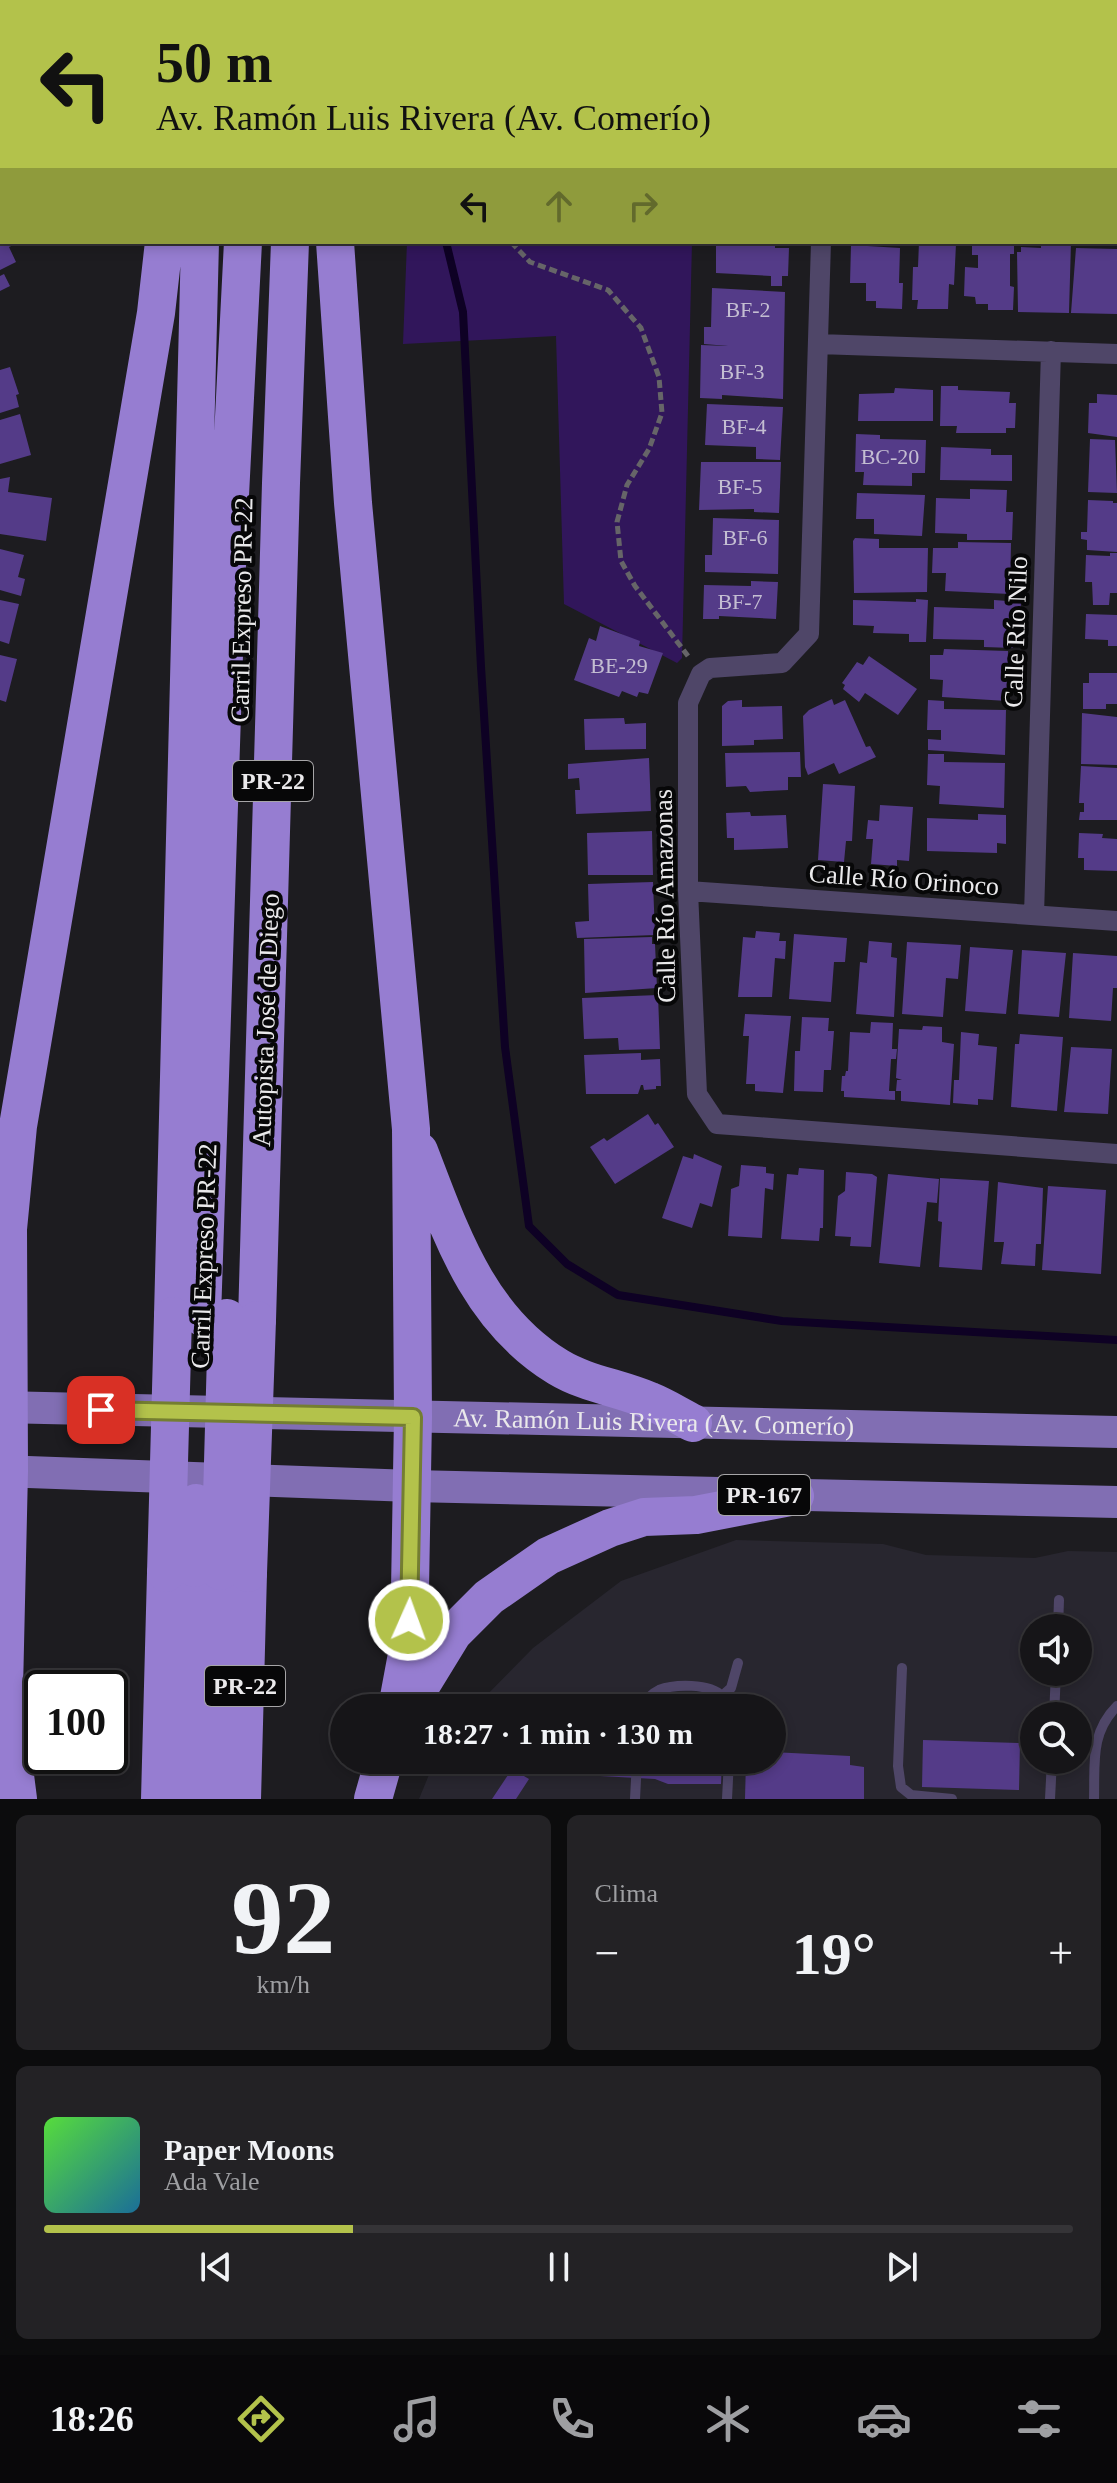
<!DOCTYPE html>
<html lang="es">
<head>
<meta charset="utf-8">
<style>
  body { margin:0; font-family:"Times New Roman",serif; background:#232225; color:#f1f3f6; height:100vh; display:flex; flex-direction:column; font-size:30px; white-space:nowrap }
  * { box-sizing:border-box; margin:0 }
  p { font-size:26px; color:#9e9fa2 }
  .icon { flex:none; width:44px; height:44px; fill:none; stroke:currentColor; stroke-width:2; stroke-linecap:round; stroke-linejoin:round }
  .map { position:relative; height:1799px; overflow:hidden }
  .panel { display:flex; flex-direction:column; gap:16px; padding:16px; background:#0c0c0d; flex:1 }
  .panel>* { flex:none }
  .banner { position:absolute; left:0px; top:0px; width:1118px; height:244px; box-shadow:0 4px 12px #0003,0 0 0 2px #353437; background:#b3c24b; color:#111; overflow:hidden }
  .controls { position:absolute; left:1020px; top:1614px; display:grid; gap:16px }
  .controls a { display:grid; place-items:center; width:72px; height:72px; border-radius:50%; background:#161518; box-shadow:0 4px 12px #0003,0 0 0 2px #353437; font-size:40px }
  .speed { position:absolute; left:24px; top:1670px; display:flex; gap:16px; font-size:40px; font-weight:700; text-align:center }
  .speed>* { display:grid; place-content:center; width:104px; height:104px; border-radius:50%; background:#161518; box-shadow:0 4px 12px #0003,0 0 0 2px #353437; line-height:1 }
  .speed .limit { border:4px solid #111; border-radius:12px; background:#fff; color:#111 }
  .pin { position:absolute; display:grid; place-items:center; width:68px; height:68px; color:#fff; margin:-34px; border-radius:16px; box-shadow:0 4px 12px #0006 }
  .me { position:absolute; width:88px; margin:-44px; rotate:2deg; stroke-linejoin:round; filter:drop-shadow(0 0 6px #0008) }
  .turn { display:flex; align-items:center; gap:28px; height:168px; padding:0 24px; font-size:36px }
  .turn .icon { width:104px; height:104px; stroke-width:2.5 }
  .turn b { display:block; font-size:56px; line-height:68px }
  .lanes { display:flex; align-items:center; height:76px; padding:0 24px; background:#0003; justify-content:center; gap:40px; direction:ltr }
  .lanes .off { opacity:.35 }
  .big { font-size:60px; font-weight:600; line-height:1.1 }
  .panel .card { flex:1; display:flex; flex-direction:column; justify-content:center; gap:12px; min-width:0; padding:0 28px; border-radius:12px; background:#232225 }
  .panel .dial { align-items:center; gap:0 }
  .dial b { font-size:104px; line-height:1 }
  .song { display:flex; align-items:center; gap:24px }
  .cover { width:96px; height:96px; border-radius:12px; background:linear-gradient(135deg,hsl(110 70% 55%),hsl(200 70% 35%)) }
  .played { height:8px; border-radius:4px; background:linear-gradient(90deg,#b3c24b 30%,#353437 30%) }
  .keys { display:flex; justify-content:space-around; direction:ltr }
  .heat { display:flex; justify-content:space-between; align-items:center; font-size:44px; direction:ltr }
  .panel .tiles { flex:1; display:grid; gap:16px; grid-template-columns:1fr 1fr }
  .card:last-child { grid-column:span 2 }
  .trip { position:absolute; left:330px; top:1694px; width:456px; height:80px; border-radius:40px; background:#161518; box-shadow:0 4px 12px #0003,0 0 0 2px #353437; font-weight:600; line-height:80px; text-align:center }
  .tab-bar { display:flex; height:128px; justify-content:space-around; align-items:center; background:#09080a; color:#9e9fa2 }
  .tab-bar .icon { width:56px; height:56px }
  .tab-bar .current { color:#b3c24b }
  .tab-bar b { font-size:36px; color:#f1f3f6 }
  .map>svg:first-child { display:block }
  .built { fill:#28262f; fill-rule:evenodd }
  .green { fill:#31165b }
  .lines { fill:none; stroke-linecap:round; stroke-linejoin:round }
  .stream { stroke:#0e0124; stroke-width:8 }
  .building { fill:#543b88 }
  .path { stroke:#666568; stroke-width:5; stroke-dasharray:8 4; stroke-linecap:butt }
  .lane { stroke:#4f4668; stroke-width:10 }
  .street { stroke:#4f4668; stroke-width:20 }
  .primary { stroke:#816eb3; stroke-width:32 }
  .highway { stroke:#967dd1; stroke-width:38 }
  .highway-bridge { stroke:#967dd1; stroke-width:38 }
  .route-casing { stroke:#747e31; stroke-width:20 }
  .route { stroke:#b3c24b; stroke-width:14 }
  .labels { text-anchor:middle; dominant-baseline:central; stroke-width:8; stroke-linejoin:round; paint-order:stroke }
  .number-label { font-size:22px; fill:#c4bed2 }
  .shield { fill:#070708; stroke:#a6a5a7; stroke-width:2 }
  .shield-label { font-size:24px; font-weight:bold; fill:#eae9eb }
  .street-label { font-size:26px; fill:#eae9eb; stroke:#070708 }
</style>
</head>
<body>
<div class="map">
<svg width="1117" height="1799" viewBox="0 0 1117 1799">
  <rect width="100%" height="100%" fill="#1d1c20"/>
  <path class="built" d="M736 1540 883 1544 926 1555 1035 1558 1068 1551 1117 1552V1799H419L435 1760H772V1708H474L533 1648 621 1581ZM1034 1628H1078V1672H1034ZM1034 1716H1078V1760H1034Z"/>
  <path class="green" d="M499 0H954L500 2Z
    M407 242H692L682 658 677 663 564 604 556 336 403 344Z"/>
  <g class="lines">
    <path class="stream" d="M446 242 463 312 481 667 505 1047 529 1226 567 1264 618 1295 782 1321 1117 1340"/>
  </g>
  <path class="building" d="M0 242H20L9 247 16 262 0 270Z
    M716 242H775V248H789L788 276H782V286H771V276L716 273Z
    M919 242 956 244 954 285 949 284 948 309H917L918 300H912L913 267H918Z
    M972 242H1014V254H1010V286L1014 287 1013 310H988V304H976L975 297 964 296 965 267 978 268V255H972Z
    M1041 242H1071L1069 313 1018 312 1017 252H1021V247L1041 248Z
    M851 245 900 248 899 283H903L902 309 876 308V301H866V283H850Z
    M1076 248 1117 249V314L1071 313Z
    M4 274 10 286 0 291V276Z
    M712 288 785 292 783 399 722 395V399L700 398 701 345 728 346 704 344V327H711Z
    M10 367 19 394 16 395 19 407 0 413V370Z
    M941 386H958V390L1010 392 1009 403H1016L1015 428H1006V433H956L957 426H940Z
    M895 388 933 390V421H858L859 394 894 393Z
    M1097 394 1117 395V437L1088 433 1089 403H1097Z
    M707 404 783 407 780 460 756 459V447L705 445Z
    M20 414 31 455 0 464V420Z
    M856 434 880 435V439L926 440 925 473H912V486L863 485 864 472H855Z
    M1090 439 1115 440 1117 493 1088 492Z
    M941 447 991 449V455H1012V481L940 480Z
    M701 462H781L779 513 754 512V509L699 510Z
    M10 477 8 492 52 498 46 541 0 534V479Z
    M970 489 1007 490 1006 512H1013L1012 540H967V534L935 533 936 498 970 499Z
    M857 493 925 495 922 536 874 534V519H856Z
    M1088 500 1113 501V503H1117V552L1087 550V540L1081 539V532H1087Z
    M713 518 779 520 778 574 705 572V555H712Z
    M855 538 879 539V548H928L927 592 854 593 853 541Z
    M958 542 1011 543 1010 594 945 591 946 573H932L933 548H958Z
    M0 549 24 555 18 577 25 579 21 596 0 590Z
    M1110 553H1117V593H1110L1109 605H1093L1092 582H1085L1086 555 1110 556Z
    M751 581 778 582 776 619 719 616V619H703L704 585 751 586Z
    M916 599 928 600 926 642H909V634L873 633 874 626 853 625V600L916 602Z
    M0 600 19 604 9 644 0 641Z
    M994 600 1021 602 1020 620H1014L1013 648 984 647V640L933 639 934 607 994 609Z
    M1086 614 1117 615V646H1108V640L1085 639Z
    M600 626 640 641 639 646 663 653 648 694 639 692 637 697 622 691 619 697 574 680 589 638 596 641Z
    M944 649 1008 651 1007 701 942 697 943 680 930 679V655H943Z
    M0 655 17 659 6 702 0 700Z
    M869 656 917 689 898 715 865 693 859 702 843 689 845 685 842 683 857 662 863 665Z
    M1089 673H1117V704H1106V709H1083V683H1089Z
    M832 699 834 705 845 700 866 747 870 746 876 757 839 774 834 763 808 775 805 767 803 716 809 710Z
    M742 700V707L782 706 783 739 754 740V745L722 746V706L728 701Z
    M928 700 944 701V709L1006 710 1005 755 928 750V739L941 740V730H927Z
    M1082 713 1117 717V765L1081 764Z
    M624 718 625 724 646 723V749L585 750 584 719Z
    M800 752 801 777H788V790L750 792 746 786 726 787 725 753Z
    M928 754H944V762L1005 763 1004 808 939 804 940 786 927 785Z
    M649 758 651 811 576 814 575 790H580L579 778 568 779V764Z
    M1081 766 1117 768V820H1079L1080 812H1084V803H1079Z
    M823 784 855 786 852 841H846L844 862 818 860Z
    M880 805 913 807 909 861 897 860V866L871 864 873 839H866L868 820 879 821Z
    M750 812 751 816 786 815 788 848 734 850V838H727L726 813Z
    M978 814 1006 815V844L997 843V853L927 851V818L978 820Z
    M652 831 653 875H588L587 833Z
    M1079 833 1103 834 1102 838 1117 839V871L1084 870V858H1078Z
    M653 882 655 935 577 938 575 922 589 921 588 884Z
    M756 931 780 933 779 941H786L785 959 775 958 772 997H738L743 937 755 938Z
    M794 934 847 938 845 962H834L831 1002 789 999Z
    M652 937V944H655L657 988 585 993 584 939Z
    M869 941 892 943 891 957 897 958 894 1017 856 1014 860 962 867 963Z
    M907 942 961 945 958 979 946 978 943 1017 902 1014Z
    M970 947 1013 950 1006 1014 965 1011Z
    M1022 950 1066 953 1059 1017 1018 1014Z
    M1073 953 1117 956V988H1113L1111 1021 1069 1018Z
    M658 995 660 1049 619 1050 618 1038 584 1039 582 998Z
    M745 1014 791 1016 783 1093 755 1091V1084H746L749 1036H743Z
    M802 1017 829 1018 828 1031H834L831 1070H824L823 1092 794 1091 795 1051H800Z
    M871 1022 893 1023 892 1049H897L896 1059H891L889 1091H895V1100L844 1097V1091H841L842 1076H845L846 1071H848L850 1032 870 1033Z
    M923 1026 942 1027V1042L954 1044 950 1105 901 1101V1091H896L897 1080H902L896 1078 899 1029 922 1030Z
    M961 1032 979 1034 978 1045 997 1047 993 1100 978 1099V1105L953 1103 954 1080H959Z
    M1020 1034 1063 1037 1057 1111 1011 1107 1015 1044H1019Z
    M1071 1047 1112 1049 1108 1114 1064 1112Z
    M641 1053V1060L660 1059 661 1086H656V1089L644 1090 643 1085H641L638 1094H586L584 1055Z
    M648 1114 655 1125 658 1123 674 1147 615 1184 590 1147 604 1138 607 1141Z
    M694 1154 722 1166 712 1207 700 1203 692 1228 662 1218 683 1156 693 1159Z
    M741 1165 766 1167V1173L774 1174 773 1190 765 1188 762 1238 728 1236 731 1189 739 1186Z
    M799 1168 824 1170 823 1228H820L819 1241 781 1239 787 1174 798 1175Z
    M846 1172 872 1174 877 1177 871 1247 850 1246 851 1237 835 1236 838 1196 845 1191Z
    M888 1174 939 1179 937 1203 927 1202 920 1267 879 1263Z
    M940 1178 989 1181 982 1270 939 1267 942 1222 938 1221Z
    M998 1182 1043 1188 1041 1244H1036L1035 1266 1001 1264 1004 1242H994Z
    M1048 1186 1106 1190 1101 1274 1042 1270Z
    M923 1740 1020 1743 1019 1790 922 1787Z
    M772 1752 850 1756V1765L864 1767V1799H745L746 1760H772Z
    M600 1760H722L721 1784H668L655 1779 600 1776Z
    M512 1769 529 1779 516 1799H492Z"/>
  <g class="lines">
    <path class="path" d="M511 242 530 262 608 290 641 328 659 377 662 413 649 449 627 485 617 522 621 561 635 586 688 656"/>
    <path class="lane" d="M1058 1628 1059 1600
      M902 1668 898 1766 901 1787 911 1795 952 1799
      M722 1696 731 1688 738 1663
      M642 1708C645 1701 652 1693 659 1690 674 1684 710 1683 722 1696 723 1697 727 1707 727 1708
      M1054 1716 1056 1672
      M635 1799 637 1760
      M727 1799 729 1760
      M1050 1799 1052 1760
      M1094 1799C1095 1763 1090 1733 1117 1706"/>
    <path class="street" d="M463 0V2
      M1116 201 1117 202
      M821 242 809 634 782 663 710 668 701 674 688 703V891L697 1094 717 1124 1117 1154
      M818 344 1117 354
      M688 891 1117 921
      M1034 915 1051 351"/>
    <g class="primary">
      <path id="s1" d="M0 1407 1117 1432"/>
      <path d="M0 1471 412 1486 1117 1502"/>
    </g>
    <path class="highway" d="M323 0V2
      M187 2 188 0
      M250 2V0
      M335 242 353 503 411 1129 413 1417 410 1590 408 1649 397 1708
      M419 1151C451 1234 478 1318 558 1367 586 1384 620 1388 650 1401 665 1407 679 1416 693 1423
      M173 1316 200 242
      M202 1317 228 534 243 242
      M257 1320 281 483 290 242
      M407 1708 453 1633 489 1597 548 1556 610 1528 644 1517 696 1515 795 1496
      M18 1799 4 1689 9 1471 8 1229 18 1126 156 313 164 242
      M160 1799 166 1573
      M186 1799 194 1568
      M213 1799 220 1571
      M242 1799 248 1573
      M373 1799 384 1760"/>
    <path class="highway-bridge" d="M194 1568 196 1503
      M220 1571 227 1318
      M166 1573 173 1316
      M248 1573 257 1320"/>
  </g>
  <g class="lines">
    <g class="route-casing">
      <path id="route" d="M101 1410 413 1417 409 1620"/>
    </g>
    <use href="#route" class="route"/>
  </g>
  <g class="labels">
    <g class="number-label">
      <text x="748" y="309">BF-2</text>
      <text x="742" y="371">BF-3</text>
      <text x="744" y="426">BF-4</text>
      <text x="890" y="456">BC-20</text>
      <text x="740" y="486">BF-5</text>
      <text x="745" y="537">BF-6</text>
      <text x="740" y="601">BF-7</text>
      <text x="619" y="665">BE-29</text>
    </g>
    <g class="shield">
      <rect x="233" y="761" width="80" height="40" rx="6"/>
      <rect x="718" y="1475" width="92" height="40" rx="6"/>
      <rect x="205" y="1666" width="80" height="40" rx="6"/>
    </g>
    <g class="shield-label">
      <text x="273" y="781">PR-22</text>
      <text x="764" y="1495">PR-167</text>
      <text x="245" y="1686">PR-22</text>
    </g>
    <g class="street-label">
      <text transform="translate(242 610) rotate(-89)">Carril Expreso PR-22</text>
      <text transform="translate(1016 632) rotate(-88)">Calle Río Nilo</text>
      <text transform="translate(904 880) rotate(4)">Calle Río Orinoco</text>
      <text transform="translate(665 896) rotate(-91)">Calle Río Amazonas</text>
      <text transform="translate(266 1020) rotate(-88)">Autopista José de Diego</text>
      <text transform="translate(204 1256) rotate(-88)">Carril Expreso PR-22</text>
      <text stroke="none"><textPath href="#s1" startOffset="654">Av. Ramón Luis Rivera (Av. Comerío)</textPath></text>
    </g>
  </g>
</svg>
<div class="controls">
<a><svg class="icon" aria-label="sound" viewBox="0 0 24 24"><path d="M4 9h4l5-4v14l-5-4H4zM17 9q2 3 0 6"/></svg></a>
<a><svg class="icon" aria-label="search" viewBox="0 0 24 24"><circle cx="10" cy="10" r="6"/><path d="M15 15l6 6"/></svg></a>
</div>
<div class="speed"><div class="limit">100</div></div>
<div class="pin" style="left:101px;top:1410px;background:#d93025"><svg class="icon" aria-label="arrive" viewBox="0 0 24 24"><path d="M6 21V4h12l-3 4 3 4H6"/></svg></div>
<svg class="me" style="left:409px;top:1620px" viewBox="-20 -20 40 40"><circle r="17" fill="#b3c24b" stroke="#fff" stroke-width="3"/><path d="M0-11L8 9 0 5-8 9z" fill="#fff"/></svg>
<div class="trip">18:27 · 1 min · 130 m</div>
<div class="banner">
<div class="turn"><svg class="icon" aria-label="left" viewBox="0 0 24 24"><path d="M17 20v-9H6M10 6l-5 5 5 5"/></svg><div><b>50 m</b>Av. Ramón Luis Rivera (Av. Comerío)</div></div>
<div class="lanes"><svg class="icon" aria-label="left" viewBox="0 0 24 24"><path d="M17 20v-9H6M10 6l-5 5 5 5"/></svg><svg class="icon off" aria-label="ahead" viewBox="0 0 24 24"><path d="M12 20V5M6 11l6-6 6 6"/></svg><svg class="icon off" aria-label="right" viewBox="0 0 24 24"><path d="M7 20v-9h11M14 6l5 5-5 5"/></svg></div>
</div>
</div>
<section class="panel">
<div class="tiles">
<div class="card dial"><b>92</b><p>km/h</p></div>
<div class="card"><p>Clima</p>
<div class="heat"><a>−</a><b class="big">19°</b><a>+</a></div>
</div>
<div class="card">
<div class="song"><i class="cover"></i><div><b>Paper Moons</b><p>Ada Vale</p></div></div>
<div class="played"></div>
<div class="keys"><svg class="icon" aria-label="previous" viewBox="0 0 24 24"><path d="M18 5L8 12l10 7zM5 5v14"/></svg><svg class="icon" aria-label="pause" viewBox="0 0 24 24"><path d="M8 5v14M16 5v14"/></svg><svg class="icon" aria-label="next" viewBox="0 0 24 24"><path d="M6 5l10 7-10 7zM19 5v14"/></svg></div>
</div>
</div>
</section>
<nav class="tab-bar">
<b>18:26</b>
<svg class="icon current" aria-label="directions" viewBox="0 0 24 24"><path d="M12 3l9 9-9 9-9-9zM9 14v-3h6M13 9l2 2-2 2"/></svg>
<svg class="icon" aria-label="music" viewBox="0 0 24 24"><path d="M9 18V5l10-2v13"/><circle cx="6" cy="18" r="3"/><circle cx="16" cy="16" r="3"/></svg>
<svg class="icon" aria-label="phone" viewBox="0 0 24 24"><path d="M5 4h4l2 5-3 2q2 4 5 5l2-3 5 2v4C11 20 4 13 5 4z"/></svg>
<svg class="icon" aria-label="climate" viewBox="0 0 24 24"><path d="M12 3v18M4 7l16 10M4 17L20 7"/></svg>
<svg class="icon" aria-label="car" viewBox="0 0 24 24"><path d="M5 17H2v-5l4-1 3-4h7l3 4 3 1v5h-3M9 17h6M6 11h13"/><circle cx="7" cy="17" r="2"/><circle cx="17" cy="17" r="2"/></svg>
<svg class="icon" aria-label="filters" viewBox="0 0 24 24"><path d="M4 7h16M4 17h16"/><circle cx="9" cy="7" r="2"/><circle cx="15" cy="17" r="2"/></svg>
</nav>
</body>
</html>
